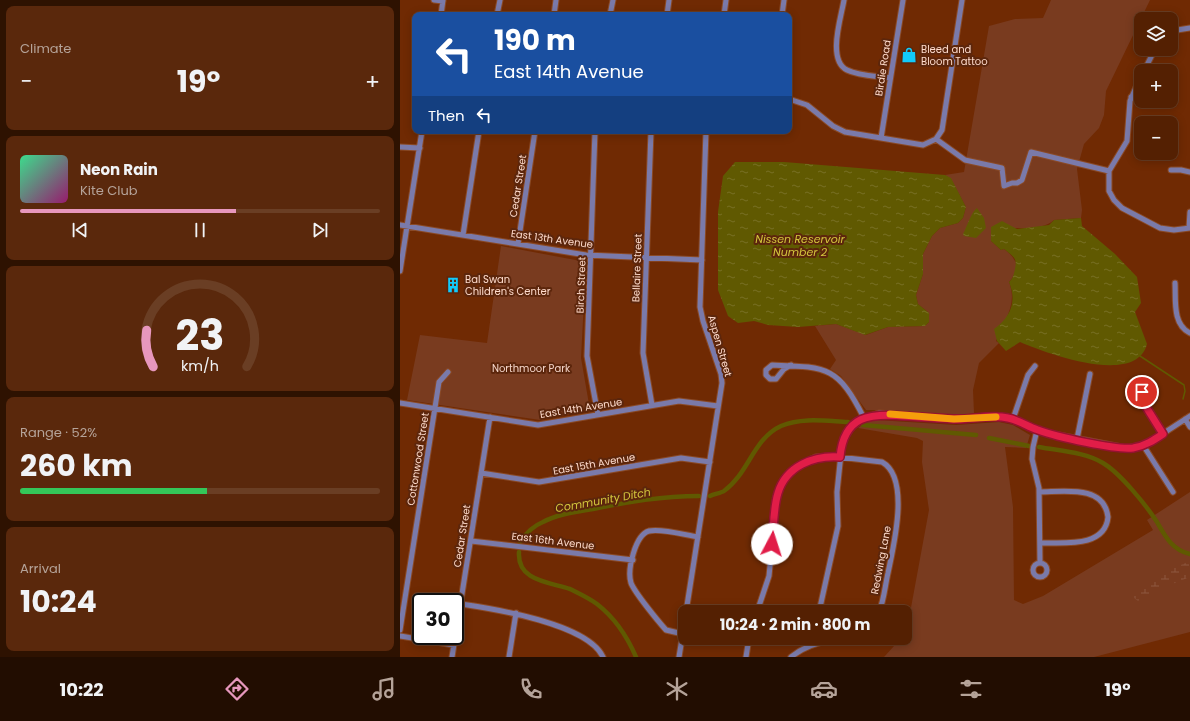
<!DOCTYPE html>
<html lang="en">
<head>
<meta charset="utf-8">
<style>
  body { margin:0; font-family:Poppins,sans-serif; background:#5a280c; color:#f1f3f6; height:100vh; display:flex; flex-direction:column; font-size:15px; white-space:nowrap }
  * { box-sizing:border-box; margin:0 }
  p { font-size:13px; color:#b5a399 }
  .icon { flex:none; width:22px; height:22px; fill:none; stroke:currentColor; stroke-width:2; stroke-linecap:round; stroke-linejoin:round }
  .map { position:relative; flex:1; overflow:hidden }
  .details { display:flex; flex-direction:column; gap:6px; padding:6px; background:#2e1201; width:400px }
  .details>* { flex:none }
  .top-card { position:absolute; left:12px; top:12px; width:380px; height:122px; border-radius:8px; box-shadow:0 2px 10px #0003,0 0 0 1px #6a3e24; background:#1a4fa0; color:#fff; overflow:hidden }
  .fabs { position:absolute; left:734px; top:12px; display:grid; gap:8px }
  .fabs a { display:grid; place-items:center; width:44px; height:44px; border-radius:8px; background:#542002; box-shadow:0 2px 10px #0003,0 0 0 1px #6a3e24; font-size:20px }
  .speed { position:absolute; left:12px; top:593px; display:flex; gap:8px; font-size:20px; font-weight:700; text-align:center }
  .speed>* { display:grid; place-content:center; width:52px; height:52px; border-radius:50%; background:#542002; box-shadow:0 2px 10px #0003,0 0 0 1px #6a3e24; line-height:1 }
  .speed .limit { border:2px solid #111; border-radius:6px; background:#fff; color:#111 }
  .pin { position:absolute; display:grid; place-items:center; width:34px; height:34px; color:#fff; margin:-17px; border:2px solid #fff; border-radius:50%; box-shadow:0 1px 4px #0007 }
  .me { position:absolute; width:44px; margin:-22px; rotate:5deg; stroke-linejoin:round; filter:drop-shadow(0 0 3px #0008) }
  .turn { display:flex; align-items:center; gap:14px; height:84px; padding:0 16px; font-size:18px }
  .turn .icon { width:52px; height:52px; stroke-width:2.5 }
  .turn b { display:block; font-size:28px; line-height:34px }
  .then { display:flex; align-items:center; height:38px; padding:0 16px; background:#0003; gap:8px; font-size:15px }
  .big { font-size:30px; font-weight:700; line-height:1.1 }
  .details .widget { flex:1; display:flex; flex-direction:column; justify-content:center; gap:6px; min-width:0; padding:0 14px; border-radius:8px; background:#5a280c }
  .details .dial { align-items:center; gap:0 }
  .dial svg { height:104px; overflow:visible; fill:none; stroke:#6a3e24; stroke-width:7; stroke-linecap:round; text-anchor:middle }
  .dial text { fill:#f1f3f6; stroke:none }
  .song { display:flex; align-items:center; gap:12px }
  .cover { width:48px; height:48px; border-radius:6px; background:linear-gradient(135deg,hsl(150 70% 55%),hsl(320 70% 35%)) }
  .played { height:4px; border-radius:2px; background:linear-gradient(90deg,#e797bd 60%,#6a3e24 60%) }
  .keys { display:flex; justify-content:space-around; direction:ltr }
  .heat { display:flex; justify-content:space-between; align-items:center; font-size:22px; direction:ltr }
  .charge { height:6px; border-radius:3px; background:linear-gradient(90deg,#34c759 52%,#6a3e24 0) }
  .trip { position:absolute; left:278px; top:605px; width:234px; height:40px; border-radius:8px; background:#542002; box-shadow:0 2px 10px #0003,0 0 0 1px #6a3e24; font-weight:700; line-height:40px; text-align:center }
  .menu { display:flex; height:64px; justify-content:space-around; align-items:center; background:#220d01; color:#b5a399 }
  .menu .icon { width:28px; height:28px }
  .menu .selected { color:#e797bd }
  .menu b { font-size:18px; color:#f1f3f6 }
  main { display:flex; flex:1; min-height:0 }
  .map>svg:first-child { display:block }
  .green { fill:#793b1f }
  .wetland { fill:url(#wetland-marsh) }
  .water { fill:url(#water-ripples) }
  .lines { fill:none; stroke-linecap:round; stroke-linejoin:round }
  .stream { stroke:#605901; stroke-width:1.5 }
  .canal { stroke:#605901; stroke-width:4.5 }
  .street-casing { stroke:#8a4a27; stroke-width:7 }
  .street { stroke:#7a7aaa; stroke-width:5 }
  .route-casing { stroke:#92132f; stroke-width:10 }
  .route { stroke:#e11d48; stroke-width:7 }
  .slow { stroke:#f59e0b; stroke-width:7 }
  .labels { text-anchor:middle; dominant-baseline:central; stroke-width:4; stroke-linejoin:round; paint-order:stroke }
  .poi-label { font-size:10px; fill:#fedbcc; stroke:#5c260c; text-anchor:start }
  .street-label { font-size:10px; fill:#fedbcc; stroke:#5c260c }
  .park-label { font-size:10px; fill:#f5d6ca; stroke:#5c260c }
  .water-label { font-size:11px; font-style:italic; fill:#d3c63d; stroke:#5c260c }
</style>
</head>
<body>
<main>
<section class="details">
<div class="widget"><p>Climate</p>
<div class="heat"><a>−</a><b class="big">19°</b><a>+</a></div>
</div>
<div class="widget">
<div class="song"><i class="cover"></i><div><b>Neon Rain</b><p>Kite Club</p></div></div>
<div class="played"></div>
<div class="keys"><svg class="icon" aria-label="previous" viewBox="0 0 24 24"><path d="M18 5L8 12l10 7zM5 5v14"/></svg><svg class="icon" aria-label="pause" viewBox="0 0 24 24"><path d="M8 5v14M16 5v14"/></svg><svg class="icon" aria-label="next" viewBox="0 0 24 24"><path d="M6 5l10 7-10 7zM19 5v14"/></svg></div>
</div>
<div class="widget dial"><svg viewBox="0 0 100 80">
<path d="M14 69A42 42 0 1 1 86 69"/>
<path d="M14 69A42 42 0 0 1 9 41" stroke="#e797bd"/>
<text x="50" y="56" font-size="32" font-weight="700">23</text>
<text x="50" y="72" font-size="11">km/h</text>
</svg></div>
<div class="widget"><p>Range · 52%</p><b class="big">260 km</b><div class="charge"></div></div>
<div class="widget"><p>Arrival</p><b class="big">10:24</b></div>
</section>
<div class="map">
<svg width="790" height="657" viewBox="0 0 790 657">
  <defs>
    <pattern id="wetland-marsh" width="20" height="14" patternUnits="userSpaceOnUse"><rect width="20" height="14" fill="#793b1f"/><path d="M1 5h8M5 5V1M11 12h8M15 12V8" fill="none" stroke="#8d573e"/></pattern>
    <pattern id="water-ripples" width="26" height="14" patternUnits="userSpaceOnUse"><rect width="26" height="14" fill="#605901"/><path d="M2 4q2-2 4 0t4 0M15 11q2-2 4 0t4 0" fill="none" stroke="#787025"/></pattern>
  </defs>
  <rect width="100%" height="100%" fill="#702a03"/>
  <path class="green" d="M651 0H750L706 91 704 115 699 128 684 144 677 169 682 210 681 218 654 220C642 232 607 227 591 227V241L601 250 604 249C616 258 622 268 609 282 618 305 604 320 596 341L599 343 579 363 573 390 574 413C539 421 502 409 466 410L441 376 430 369 436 360 415 326 436 324 466 335 488 327 525 326 529 322V313L518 304 516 295 523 274V254L532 236 540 228 558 223 563 218 566 207 551 179 545 175 564 172 589 26 615 19 643 18Z
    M101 246 186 262 181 358 190 410 140 420 7 400 20 335 87 343Z
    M477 420 556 425 599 422 613 425 630 435 626 448 605 447 613 507 614 600 623 604 643 596 753 530 747 520 790 492V632L694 657H484L494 646 498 638H505V624L510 613 529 510 522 462 523 441 517 438 458 428 466 422Z"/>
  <path class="wetland" d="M790 561V577L752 592 738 601 729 594 753 577Z"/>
  <path class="water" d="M335 162H384L545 175 551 178 566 207 563 218 558 223 540 228 532 236 523 254V274L516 295 518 304 529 313V322L525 326 488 327 465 335 436 324 398 327 368 325 354 321 338 323 328 316 318 290V212L323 176Z
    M577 208 584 218 586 228 576 238 564 236 563 234C567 227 571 212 577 208Z
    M681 218 682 226 715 254 737 277 741 303 735 312 747 344C736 387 646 353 620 342L606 351 597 341 594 329C611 317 617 301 609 282 612 279 613 277 614 273 618 258 615 258 604 249L601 250 591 241V227L602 221 617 229 649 225 654 220Z"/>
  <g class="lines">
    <path class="stream" d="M740 356 784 385 785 391 783 399"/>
    <path class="canal" d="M463 425 576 435
      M589 438 629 446
      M639 447C660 451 685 452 703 463 720 473 746 505 757 522 765 536 772 550 790 554
      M310 496C314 494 321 493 324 491 349 473 353 439 381 426 402 417 426 421 448 422
      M120 542C126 533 133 526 143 522 158 514 176 512 193 509 228 502 262 496 299 496
      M119 552C117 581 149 582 170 589 178 593 189 598 197 604 215 618 227 636 236 657"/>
    <g class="street-casing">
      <path id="street" d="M34 0 43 1
        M444 0C441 18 427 60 447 70 459 76 477 76 490 78
        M41 15 43 0
        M97 15 100 0
        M154 15 156 0
        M210 15 213 0
        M267 15 269 0
        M324 15 326 0
        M382 15 384 0
        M771 31 790 28
        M744 71 755 49
        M741 76 730 101 727 141 709 171V191L714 200 722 208 760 228 774 230 790 228
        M731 97 741 99
        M389 99 407 105 433 126 445 132 523 145 536 139 565 160 602 168 604 186 612 183H617L622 180 631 152 709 171
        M746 101 756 104
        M195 131 187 356 198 415
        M251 131 243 353 252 405
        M481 138 503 0
        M536 139 542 130 562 0
        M0 147 20 148
        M771 170H781L790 172
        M0 225 186 255 302 260
        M789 228 790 212
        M63 235 79 131
        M118 244 135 131
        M0 271 22 131
        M775 283C776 300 772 324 790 333
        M391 365 384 369 376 379H370L366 375V370L372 365C427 367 438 366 464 418
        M746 386C735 402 755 420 763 434
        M0 403 138 425 279 401 318 406
        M613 419 628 375 635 366
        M785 419 790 427
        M637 430 633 447 632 459 639 488 640 563
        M677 439 690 374
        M743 445 773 492
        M81 473 139 482 281 458 310 462
        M639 492C663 492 704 484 708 517 705 549 661 542 640 543
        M71 541 233 560
        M633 570a7 7 0 1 1 14 0a7 7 0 1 1-14 0Z
        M61 604C95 609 188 624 203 657
        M286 612 322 383 321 374 303 321 300 307 306 131
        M357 612 369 576 377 493 387 476 400 465 416 457 430 456 482 462C511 478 493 548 488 573 485 586 484 600 479 612
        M419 612 438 526 437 492 442 444 449 429 464 418 479 413 554 419 604 417 648 433 727 448 747 444 790 416
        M0 630 39 382 48 372
        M283 634 266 630C258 621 235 593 231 583 227 570 235 535 249 531 261 528 285 535 298 537
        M0 636 54 645
        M52 657 90 417
        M109 657 116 613
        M279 657 285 620
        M346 657 349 638
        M391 657C401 649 415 643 428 641 438 639 447 640 456 638"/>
    </g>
    <use href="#street" class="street"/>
  </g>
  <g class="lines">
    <g class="route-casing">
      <path id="route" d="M372 544C374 527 373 509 378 493 386 466 414 455 440 457 444 415 470 413 505 416 521 417 537 418 553 419 571 420 590 414 608 418 619 420 628 427 638 430 657 437 715 450 733 448 745 446 754 440 763 434L743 402 742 392"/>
    </g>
    <use href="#route" class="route"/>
    <path class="slow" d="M490 414 554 419 596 417"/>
  </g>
  <defs>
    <g id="shop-bare" transform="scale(1.2)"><path d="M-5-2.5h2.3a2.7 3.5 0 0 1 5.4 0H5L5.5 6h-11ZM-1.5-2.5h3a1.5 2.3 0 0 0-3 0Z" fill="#12cafb" stroke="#5c260c" stroke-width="2.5" paint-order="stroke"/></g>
    <g id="building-bare" transform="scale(1.2)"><path d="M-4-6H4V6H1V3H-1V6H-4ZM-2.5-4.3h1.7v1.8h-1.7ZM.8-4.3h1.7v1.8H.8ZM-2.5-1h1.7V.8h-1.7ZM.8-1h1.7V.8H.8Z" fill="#12cafb" stroke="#5c260c" stroke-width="2.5" paint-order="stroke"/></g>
  </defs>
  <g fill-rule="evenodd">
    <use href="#shop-bare" x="509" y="55"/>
    <use href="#building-bare" x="53" y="285"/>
  </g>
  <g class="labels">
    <g class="poi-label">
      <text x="521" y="49">Bleed and<tspan x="521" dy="12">Bloom Tattoo</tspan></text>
      <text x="65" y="279">Bal Swan<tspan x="65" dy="12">Children's Center</tspan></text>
    </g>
    <g class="street-label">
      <text transform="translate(483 68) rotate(-81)">Birdie Road</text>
      <text transform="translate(118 186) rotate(-81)">Cedar Street</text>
      <text transform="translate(152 239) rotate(8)">East 13th Avenue</text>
      <text transform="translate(237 268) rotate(-88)">Bellaire Street</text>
      <text transform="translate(181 285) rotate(-88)">Birch Street</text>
      <text transform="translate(320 346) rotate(74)">Aspen Street</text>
      <text transform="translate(181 408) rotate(-9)">East 14th Avenue</text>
      <text transform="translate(18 459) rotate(-81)">Cottonwood Street</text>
      <text transform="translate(194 464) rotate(-10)">East 15th Avenue</text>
      <text transform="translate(62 536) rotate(-81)">Cedar Street</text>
      <text transform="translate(153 541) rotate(7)">East 16th Avenue</text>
      <text transform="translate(481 560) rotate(-79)">Redwing Lane</text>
    </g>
    <g class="park-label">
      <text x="131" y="368">Northmoor Park</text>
    </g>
    <g class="water-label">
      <text x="400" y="239">Nissen Reservoir<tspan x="400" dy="13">Number 2</tspan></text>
      <text transform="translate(203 500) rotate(-10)">Community Ditch</text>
    </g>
  </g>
</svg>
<div class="fabs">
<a><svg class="icon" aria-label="layers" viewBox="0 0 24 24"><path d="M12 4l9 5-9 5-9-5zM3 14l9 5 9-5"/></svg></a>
<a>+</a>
<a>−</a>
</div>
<div class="speed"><div class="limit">30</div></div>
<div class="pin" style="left:742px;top:392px;background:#d93025"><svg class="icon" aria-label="arrive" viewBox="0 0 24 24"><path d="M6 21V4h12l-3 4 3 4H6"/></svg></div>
<svg class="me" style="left:372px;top:544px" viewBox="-20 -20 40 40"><circle r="19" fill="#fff"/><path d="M0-13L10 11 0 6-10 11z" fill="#e11d48"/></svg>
<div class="trip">10:24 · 2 min · 800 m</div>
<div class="top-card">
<div class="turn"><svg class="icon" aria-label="left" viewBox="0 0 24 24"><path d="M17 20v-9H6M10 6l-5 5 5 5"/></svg><div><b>190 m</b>East 14th Avenue</div></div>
<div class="then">Then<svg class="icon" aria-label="left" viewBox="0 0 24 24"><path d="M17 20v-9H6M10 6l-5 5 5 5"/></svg></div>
</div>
</div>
</main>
<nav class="menu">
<b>10:22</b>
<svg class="icon selected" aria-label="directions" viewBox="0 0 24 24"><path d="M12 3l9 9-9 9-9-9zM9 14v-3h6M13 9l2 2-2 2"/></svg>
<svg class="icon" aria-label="music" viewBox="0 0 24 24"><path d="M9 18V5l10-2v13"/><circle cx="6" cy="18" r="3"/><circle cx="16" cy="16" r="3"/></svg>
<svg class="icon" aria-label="phone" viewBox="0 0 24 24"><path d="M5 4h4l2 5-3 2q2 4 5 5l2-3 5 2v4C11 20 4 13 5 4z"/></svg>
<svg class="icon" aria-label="climate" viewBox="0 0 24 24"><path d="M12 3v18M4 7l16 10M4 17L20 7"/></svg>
<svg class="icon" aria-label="car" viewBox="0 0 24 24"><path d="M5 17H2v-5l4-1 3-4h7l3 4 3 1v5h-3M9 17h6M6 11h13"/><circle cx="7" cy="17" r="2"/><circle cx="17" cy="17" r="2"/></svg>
<svg class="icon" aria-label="filters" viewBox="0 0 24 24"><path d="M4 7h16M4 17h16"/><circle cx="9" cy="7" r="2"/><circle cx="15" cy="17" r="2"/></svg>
<b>19°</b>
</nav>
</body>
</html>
